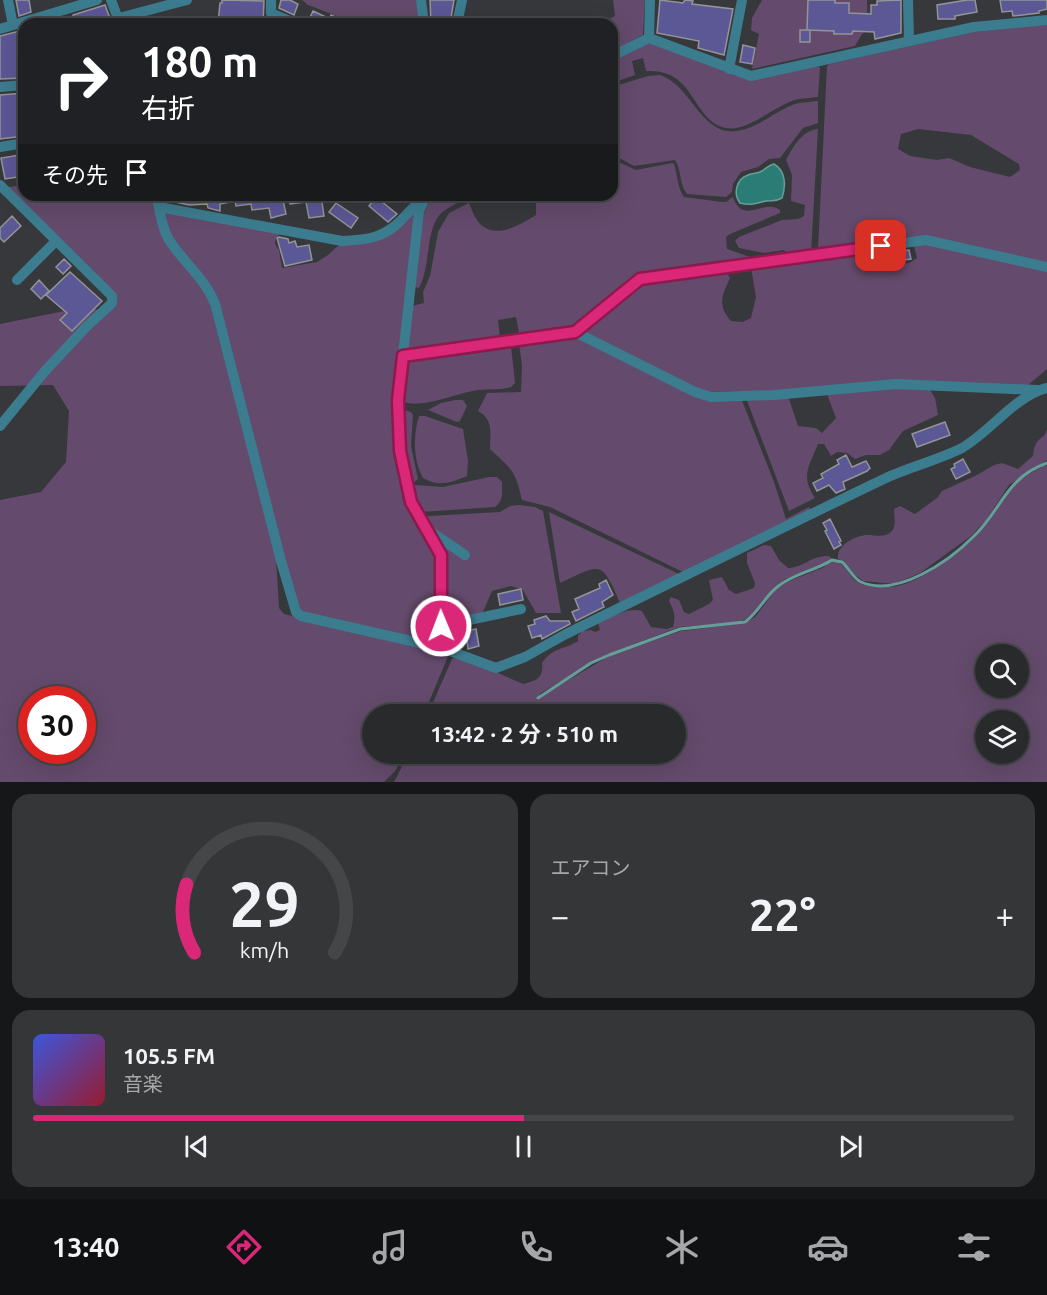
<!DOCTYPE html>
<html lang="ja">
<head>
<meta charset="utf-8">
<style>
  body { margin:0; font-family:Ubuntu,"Noto Sans JP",sans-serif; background:#343638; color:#f1f3f6; height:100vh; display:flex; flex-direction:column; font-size:22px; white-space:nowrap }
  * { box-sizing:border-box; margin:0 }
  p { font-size:20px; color:#a5a7a9 }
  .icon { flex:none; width:33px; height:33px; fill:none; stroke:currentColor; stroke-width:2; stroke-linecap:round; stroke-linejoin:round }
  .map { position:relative; height:782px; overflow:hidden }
  .details { display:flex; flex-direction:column; gap:12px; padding:12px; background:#161718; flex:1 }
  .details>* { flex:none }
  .hud { position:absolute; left:18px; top:18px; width:600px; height:183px; border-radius:18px; box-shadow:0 6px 24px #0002,0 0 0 2px #444648; background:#202124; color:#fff; overflow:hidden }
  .tools { position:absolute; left:975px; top:644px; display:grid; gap:12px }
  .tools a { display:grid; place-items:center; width:54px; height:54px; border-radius:50%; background:#282a2c; box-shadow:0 6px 24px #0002,0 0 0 2px #444648; font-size:30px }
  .speed { position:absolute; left:18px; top:686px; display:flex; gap:12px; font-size:30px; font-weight:700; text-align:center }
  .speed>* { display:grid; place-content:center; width:78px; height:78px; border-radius:50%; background:#282a2c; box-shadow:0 6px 24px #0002,0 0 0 2px #444648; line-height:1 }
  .speed .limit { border:9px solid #d22; background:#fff; color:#111 }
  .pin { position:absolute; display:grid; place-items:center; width:51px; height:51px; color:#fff; margin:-26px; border-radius:12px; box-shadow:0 3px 9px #0006 }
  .me { position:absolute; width:66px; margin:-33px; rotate:359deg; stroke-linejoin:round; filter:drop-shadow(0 0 4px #0008) }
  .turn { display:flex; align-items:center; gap:21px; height:126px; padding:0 24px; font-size:27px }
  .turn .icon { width:78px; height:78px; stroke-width:2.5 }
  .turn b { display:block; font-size:42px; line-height:51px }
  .then { display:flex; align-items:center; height:57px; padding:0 24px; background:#0003; gap:12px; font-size:22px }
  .big { font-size:45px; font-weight:700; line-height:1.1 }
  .details .widget { flex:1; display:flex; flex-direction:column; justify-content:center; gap:9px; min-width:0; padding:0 21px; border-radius:18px; background:#343638 }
  .details .dial { align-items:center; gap:0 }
  .dial svg { height:156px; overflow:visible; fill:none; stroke:#444648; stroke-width:7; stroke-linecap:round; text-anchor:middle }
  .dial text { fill:#f1f3f6; stroke:none }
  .song { display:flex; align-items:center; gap:18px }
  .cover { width:72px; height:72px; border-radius:9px; background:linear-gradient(135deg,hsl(230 70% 55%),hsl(350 70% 35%)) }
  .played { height:6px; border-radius:3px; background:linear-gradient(90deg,#db2777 50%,#444648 50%) }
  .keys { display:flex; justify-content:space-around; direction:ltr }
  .heat { display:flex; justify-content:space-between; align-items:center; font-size:33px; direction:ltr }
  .details .tiles { flex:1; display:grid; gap:12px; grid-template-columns:1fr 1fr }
  .widget:last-child { grid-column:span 2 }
  .trip { position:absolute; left:362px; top:704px; width:324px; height:60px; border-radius:30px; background:#282a2c; box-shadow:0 6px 24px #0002,0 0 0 2px #444648; font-weight:700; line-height:60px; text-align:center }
  .tab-bar { display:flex; height:96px; justify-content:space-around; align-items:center; background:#101112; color:#a5a7a9 }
  .tab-bar .icon { width:42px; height:42px }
  .tab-bar .on { color:#db2777 }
  .tab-bar b { font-size:27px; color:#f1f3f6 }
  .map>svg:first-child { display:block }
  .green { fill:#644a6c; fill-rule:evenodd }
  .water { fill:#2a7c75; stroke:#659f9a; stroke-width:1.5 }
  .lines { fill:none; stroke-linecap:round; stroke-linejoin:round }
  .stream { stroke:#659f9a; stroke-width:3 }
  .building { fill:#5c5795; stroke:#949498; stroke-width:1.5 }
  .street { stroke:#3c7c8f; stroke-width:10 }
  .route-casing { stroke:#8e194d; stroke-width:15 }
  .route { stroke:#db2777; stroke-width:10 }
</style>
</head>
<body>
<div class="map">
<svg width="1047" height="782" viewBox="0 0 1047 782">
  <rect width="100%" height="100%" fill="#36383b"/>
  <path class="green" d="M302 0H418L422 24H358L308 5Z
    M613 0H645L643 35 612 51V24H599L615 16Z
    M762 0H867L868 30 862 34 855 46 752 69 759 34 751 30 752 18Z
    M1047 24V263L905 240 903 233 896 224 877 225 867 234 863 245 820 251 818 249 827 66 829 64 975 32ZM918 129 971 135 1019 164 1020 170 1010 177 970 167 949 158 937 160 910 156 898 149 901 134Z
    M649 43 748 80 818 66 820 68 818 97C811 98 802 98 795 100 774 106 748 132 726 128 691 120 696 68 646 71L643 58 632 61 635 75 612 83V60Z
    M660 75C691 85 701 135 735 131 757 129 775 111 795 104 802 102 811 102 818 101V123L803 128 780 158 769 159 758 167 741 172 733 184 732 192 726 197 687 194C679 185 682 170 675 160L634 166 612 154V87L648 76Z
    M818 129 811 253 789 255 784 250 764 253 739 248 735 241 739 237 782 220 798 219 804 216 805 205 791 201 792 175 786 160C794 146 801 131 818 129Z
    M612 159 636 170 672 163 674 164C678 176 677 187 684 197L722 202H726L733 197C743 226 764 198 780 210V213L730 234 726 237 727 249 753 258 752 261 638 276 574 328 520 337 516 317 498 320 500 340 413 351 407 346 412 306 424 303 423 292 430 276 438 232 449 213 469 203C472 210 475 219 481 225 498 239 521 224 536 215V203L542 195H612Z
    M24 185V195H154L163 235 207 293 276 559 279 608 284 614 449 654 424 714H372V753H405L395 771 384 782H0V500L41 492 66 462 69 411 53 385 0 386V324L74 309 110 310 117 302 8 187ZM32 699H82V750H32Z
    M433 195H463L461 201C453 205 443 210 438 217 426 234 430 268 419 288L415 287 423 215Z
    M417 207 401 352 402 482 436 549 437 644 303 614 298 610 225 328 172 238 167 227 165 211 280 234 276 238 275 244 279 250 282 268 317 262 328 255 339 245 372 240Z
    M926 244 1047 270V369L1027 386 702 392 585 333 586 328 644 282 726 272 730 278C722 296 717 305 731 321L743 322 751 318 756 297 751 268 890 250 892 260 896 264 909 263 917 258 914 246Z
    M575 336 693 394 741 398 774 482 786 519 809 507 812 512 685 573 550 507 522 500C515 469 512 470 490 449 490 433 494 420 478 411L487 393 521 392 522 365 519 344Z
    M511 346 515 383 511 387C499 391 485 388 473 391 455 394 418 410 402 401L406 362 409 359Z
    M897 388H929L935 398 938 415 903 431 889 450 880 455H866L855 459 847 453 837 452 831 456 824 444H818C809 467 800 475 815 498L789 511 746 398 788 396 798 426 816 428 822 433 836 418 827 394Z
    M455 400H463L467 406 460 421 457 422 428 410 441 403Z
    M401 409 411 412 413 415 411 446 418 479 413 483H408L403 450Z
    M419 416H425L463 429 468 461 467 476C451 483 438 487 423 478 413 460 413 435 419 416Z
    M1047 429V460L1009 485 986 520 971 536 920 573 894 584 863 581 853 573 844 561 838 559C836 545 856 535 868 535 876 535 884 538 891 532 897 526 894 516 894 509L900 506 915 514 937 498 942 491 977 475 994 465 1002 463 1018 469 1033 456C1034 445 1036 441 1045 435Z
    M1045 465 1047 466V782H394L409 753H675V714H428L452 659 457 655 523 684C536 681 544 678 542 663 554 646 563 651 578 641V636L582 631 591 630 595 632 600 630 598 623C612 617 628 607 642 611L651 627 666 629 673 627C676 617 674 610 669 601L671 597 679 600 684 612 689 614 709 604 713 600 709 580 722 577 729 590 736 594 754 588 755 583 747 563V553L764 545 771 546 779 560 788 568C806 567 809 556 829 556L832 559 820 566 785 579 775 586 751 616 744 620 735 623 679 627 608 654 541 693 538 698 609 656 681 631 745 623 755 617 777 588 787 582 822 568 832 561C846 562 847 574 856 581 865 588 886 588 897 586 922 582 972 544 987 523 997 510 1004 492 1017 482 1025 476 1036 470 1045 465ZM986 654H1018V687H986ZM986 720H1018V753H986Z
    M489 477H497L502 482C502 492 504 500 495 507L421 512 409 488 415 485 443 487Z
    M519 505 535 507 543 511 561 613H536L523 590 511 586 492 591 482 614 444 621 445 563 423 520 428 516 500 512 510 506Z
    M549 512 681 575 621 605C601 560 603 563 560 583Z"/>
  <path class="water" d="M774 164C786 171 786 186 782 198 775 202 773 200 766 201 756 203 751 206 740 203 733 194 736 179 748 175 752 173 757 174 762 171 767 168 769 165 774 164Z"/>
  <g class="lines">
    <path class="stream" d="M538 698 591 663 609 655 680 629 745 622C758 613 764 598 777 587 792 574 815 571 832 560L842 562C849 568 853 578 861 582 897 598 949 561 973 537 1002 510 1004 479 1047 463"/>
  </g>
  <path class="building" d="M16 0H29L31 12 19 16Z
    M222 0 264 1 263 24H218L220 3H222Z
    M281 0H290L298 4 294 15 279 8Z
    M430 0H454L450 24H431Z
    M660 0 683 3 685 0 693 1 692 4 733 9 724 55 698 48 699 41 657 33Z
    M808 0H835V3H849V13L871 14V5H877V1L901 0V33L875 39 874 32 853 31 852 34H834V31L807 30Z
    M967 0H975L977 12 955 16V19H938L937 5Z
    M1000 0H1047V9L1039 11V13L1013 16 1012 11 1002 12Z
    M105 5 111 21 94 24H76L73 15Z
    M313 11 330 19 331 15 353 24H307Z
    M24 30V78L0 79V36Z
    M800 30H810V42H800Z
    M743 45 755 48 752 64 740 62Z
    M24 93V136L0 139V95Z
    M19 151H24V176L5 179 1 158 20 155Z
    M174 195H261L262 198 270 196 271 202 283 200 286 214 271 218 269 208 252 210 251 204 236 206 235 201 220 204V211L208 208 207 204 189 205 175 202Z
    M288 195H321L324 216 309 218 306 202 290 204Z
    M376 197 397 214 388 222 369 206Z
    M336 203 358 218 351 228 329 212Z
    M12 216 21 226 4 242 0 238V228Z
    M279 237 288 239 289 243 295 241 297 247 309 245 312 260 285 266 277 238Z
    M909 250 911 259 896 261 894 252Z
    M64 259 71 266 63 274 56 267Z
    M70 272 102 301 72 331 60 320 67 313 46 295Z
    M39 280 49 291 41 299 31 289Z
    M945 422 950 435 917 447 912 434Z
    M846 455 852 467 866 461 870 468 867 471 843 482 845 489 836 493 829 485 817 491 813 483 823 478 821 474 839 464 837 460Z
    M963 459 970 472 956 479 951 469 955 467 954 464Z
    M830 519 841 541 839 542 841 545 834 549 825 531 827 530 823 523Z
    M606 580 613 595 602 602 604 607 576 621 572 612 579 609 575 599 600 588 599 584Z
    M521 589 523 600 500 605 498 594Z
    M546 616 550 621H569L570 624 542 639 541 635 532 638 528 626 535 624 534 620Z
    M476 629 479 646 468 649 466 631Z"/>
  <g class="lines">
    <path class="street" d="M8 0 13 25
      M111 0 120 24
      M271 0V13L297 24
      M421 0 424 24
      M908 0 909 41
      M119 18 187 0
      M457 24 462 0
      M0 29 97 0
      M649 38 650 0
      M612 56 649 38 751 76 974 27 1047 20
      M729 69 742 0
      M0 87 24 85
      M0 147 24 143
      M0 185 112 296V303L87 326 45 371 0 426
      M156 195C160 209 161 227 169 240 184 263 205 278 215 304L281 561 296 612 301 616 442 648 496 668 525 657 566 634C673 582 779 529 886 478 910 467 938 460 962 448 990 432 1016 395 1047 388
      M427 195 419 211 398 400C398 437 398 482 417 515 424 529 436 540 441 555L440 610 442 648
      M159 207 342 241C363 240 381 239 397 224 407 215 414 205 425 197
      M17 280 56 241
      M575 332 695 392 711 397 774 395 896 384 1038 390
      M403 356 575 332 640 279 926 240 1047 267
      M428 530 465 555
      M441 626 521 609"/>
  </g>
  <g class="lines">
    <g class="route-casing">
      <path id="route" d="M441 626V555L411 502 400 451 398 400 403 356 575 332 640 279 881 246"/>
    </g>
    <use href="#route" class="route"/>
  </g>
</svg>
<div class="tools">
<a><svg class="icon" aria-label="search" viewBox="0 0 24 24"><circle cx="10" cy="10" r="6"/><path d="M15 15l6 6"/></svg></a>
<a><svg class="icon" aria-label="layers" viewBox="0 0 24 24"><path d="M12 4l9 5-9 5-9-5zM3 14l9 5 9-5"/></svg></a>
</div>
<div class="speed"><div class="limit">30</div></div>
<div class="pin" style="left:881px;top:246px;background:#d93025"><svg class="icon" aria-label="arrive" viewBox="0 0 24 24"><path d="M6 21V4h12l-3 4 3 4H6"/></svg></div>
<svg class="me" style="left:441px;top:626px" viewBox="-20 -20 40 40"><circle r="17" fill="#db2777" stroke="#fff" stroke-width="3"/><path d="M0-11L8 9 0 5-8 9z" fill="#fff"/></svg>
<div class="trip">13:42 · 2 分 · 510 m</div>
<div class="hud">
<div class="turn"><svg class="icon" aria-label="right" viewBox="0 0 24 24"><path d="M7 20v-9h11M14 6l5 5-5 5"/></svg><div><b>180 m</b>右折</div></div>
<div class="then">その先<svg class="icon" aria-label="arrive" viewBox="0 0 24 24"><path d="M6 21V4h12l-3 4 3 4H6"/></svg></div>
</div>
</div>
<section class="details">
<div class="tiles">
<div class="widget dial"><svg viewBox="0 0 100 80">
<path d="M14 69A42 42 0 1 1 86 69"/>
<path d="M14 69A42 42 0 0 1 10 34" stroke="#db2777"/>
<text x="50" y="56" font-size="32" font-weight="700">29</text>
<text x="50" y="72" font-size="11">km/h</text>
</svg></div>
<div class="widget"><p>エアコン</p>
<div class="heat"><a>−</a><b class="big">22°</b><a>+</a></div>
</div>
<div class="widget">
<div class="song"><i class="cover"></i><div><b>105.5 FM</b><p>音楽</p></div></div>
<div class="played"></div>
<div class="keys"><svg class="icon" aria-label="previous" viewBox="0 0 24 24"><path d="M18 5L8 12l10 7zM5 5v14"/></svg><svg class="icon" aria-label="pause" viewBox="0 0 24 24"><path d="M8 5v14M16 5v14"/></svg><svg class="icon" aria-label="next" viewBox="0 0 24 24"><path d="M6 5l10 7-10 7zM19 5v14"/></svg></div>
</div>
</div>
</section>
<nav class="tab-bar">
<b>13:40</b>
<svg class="icon on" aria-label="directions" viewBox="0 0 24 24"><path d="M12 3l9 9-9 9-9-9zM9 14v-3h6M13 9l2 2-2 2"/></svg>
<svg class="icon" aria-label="music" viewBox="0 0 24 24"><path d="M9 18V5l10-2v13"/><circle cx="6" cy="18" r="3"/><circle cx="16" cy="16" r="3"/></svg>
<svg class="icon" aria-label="phone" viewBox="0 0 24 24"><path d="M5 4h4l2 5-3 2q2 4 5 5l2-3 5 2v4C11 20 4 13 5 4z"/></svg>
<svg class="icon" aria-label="climate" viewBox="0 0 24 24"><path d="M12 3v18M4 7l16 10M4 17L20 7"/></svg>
<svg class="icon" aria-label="car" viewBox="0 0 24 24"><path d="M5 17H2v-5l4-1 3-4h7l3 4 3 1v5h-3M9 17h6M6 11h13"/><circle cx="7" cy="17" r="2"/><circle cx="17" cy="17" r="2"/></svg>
<svg class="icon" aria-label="filters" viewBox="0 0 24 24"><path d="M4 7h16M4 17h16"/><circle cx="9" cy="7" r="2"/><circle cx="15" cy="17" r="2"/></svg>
</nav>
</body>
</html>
